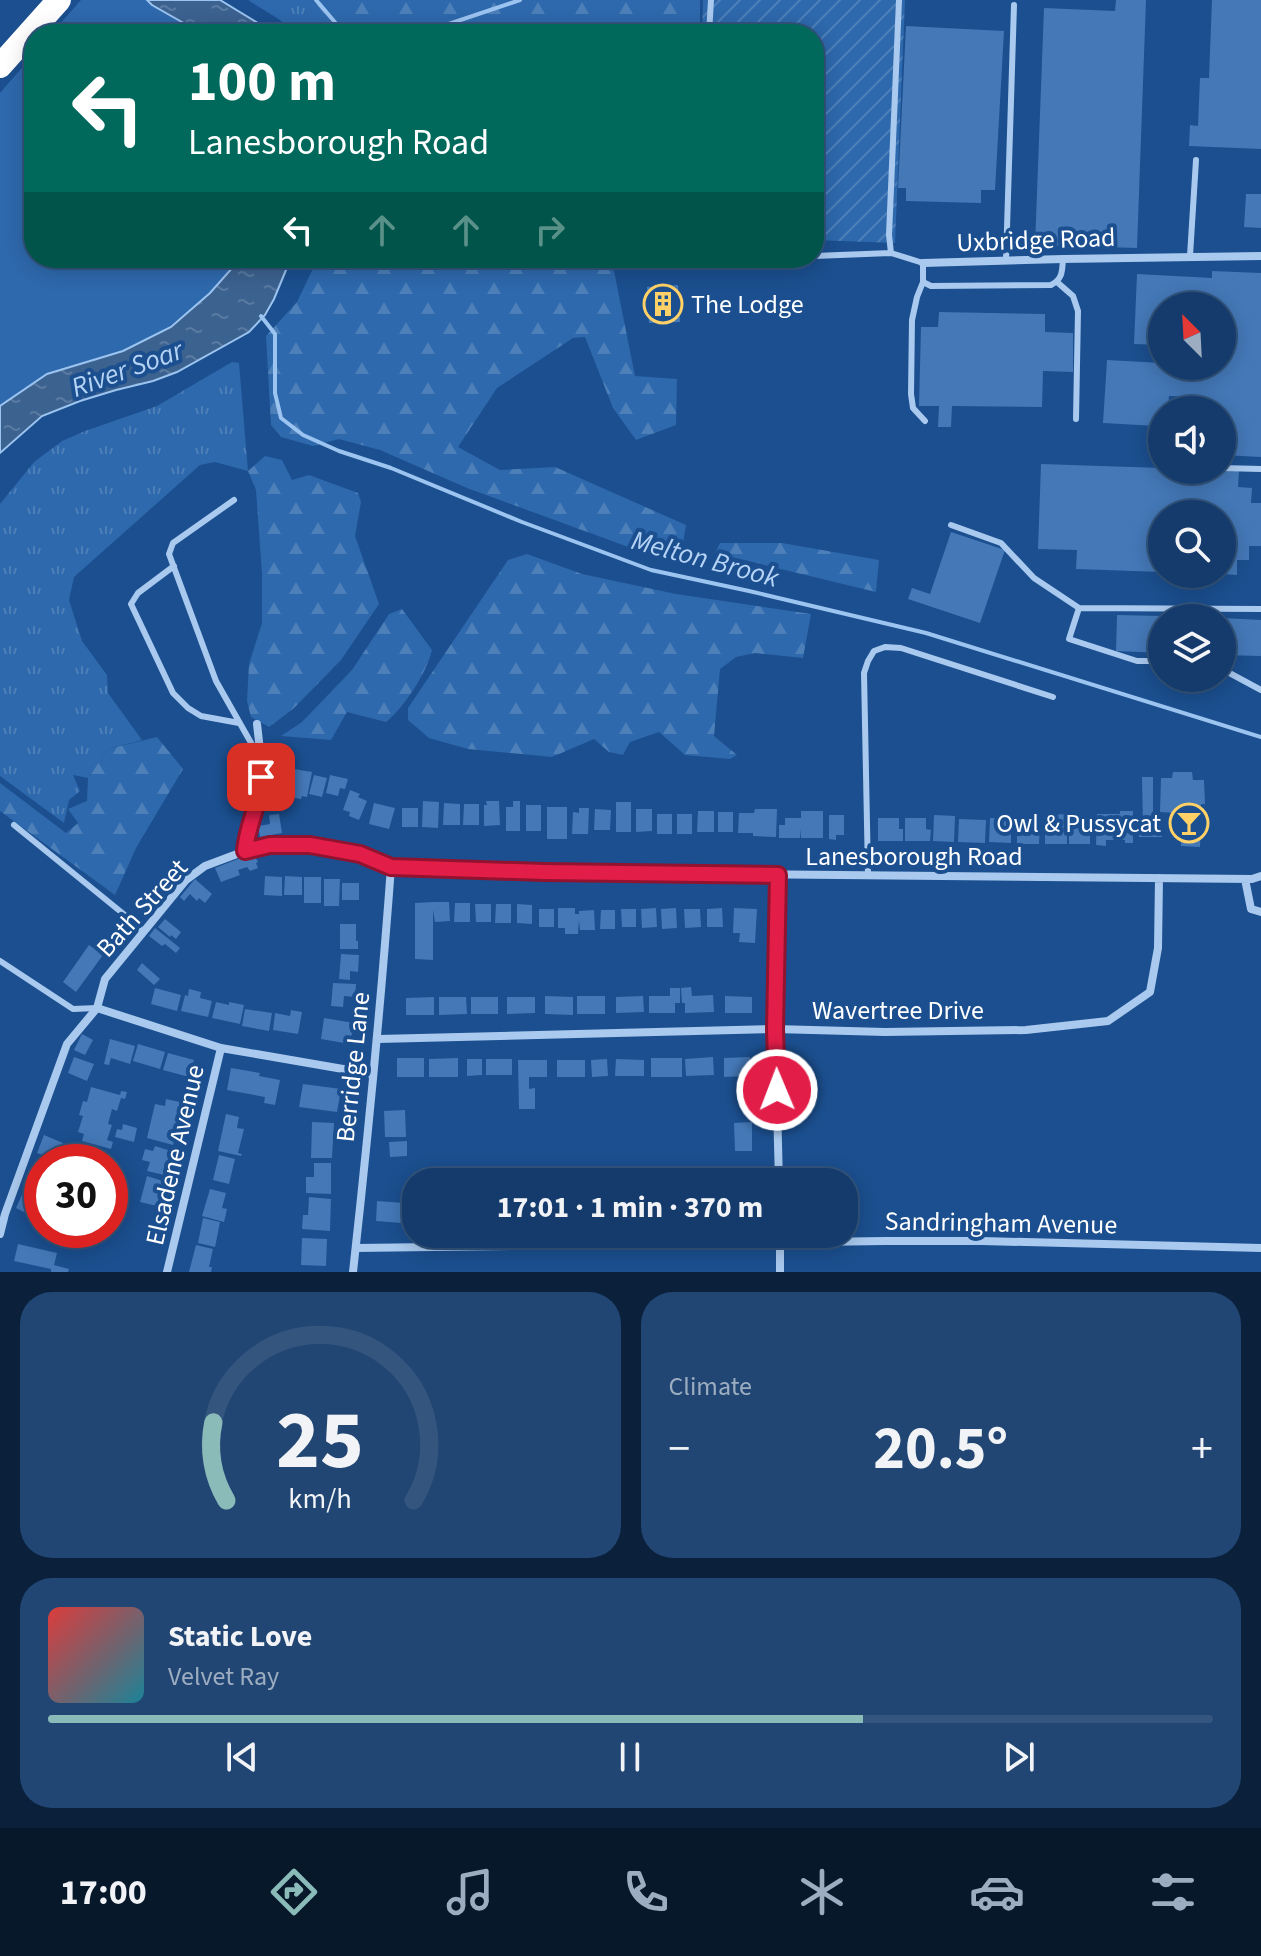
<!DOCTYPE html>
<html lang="en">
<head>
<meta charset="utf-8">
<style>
  body { margin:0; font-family:"Source Sans 3",sans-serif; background:#214673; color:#f1f3f6; height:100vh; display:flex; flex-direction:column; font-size:30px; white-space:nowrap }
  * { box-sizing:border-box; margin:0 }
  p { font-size:26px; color:#9dadc1 }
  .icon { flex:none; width:44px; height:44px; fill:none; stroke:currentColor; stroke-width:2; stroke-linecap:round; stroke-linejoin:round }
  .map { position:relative; height:1272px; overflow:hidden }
  .side { display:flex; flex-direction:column; gap:20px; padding:20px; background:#0b203b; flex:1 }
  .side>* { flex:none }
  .hud { position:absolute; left:24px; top:24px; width:800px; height:244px; border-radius:32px; box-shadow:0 4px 20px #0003,0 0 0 2px #33557e; background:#00695c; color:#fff; overflow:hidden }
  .needle { width:52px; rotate:336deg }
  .tools { position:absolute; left:1148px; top:292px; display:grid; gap:16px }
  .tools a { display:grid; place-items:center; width:88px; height:88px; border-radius:50%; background:#143b6b; box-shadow:0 4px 20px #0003,0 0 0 2px #33557e; font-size:40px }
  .speed { position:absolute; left:24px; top:1144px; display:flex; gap:16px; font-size:40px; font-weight:700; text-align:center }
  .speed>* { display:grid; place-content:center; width:104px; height:104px; border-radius:50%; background:#143b6b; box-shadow:0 4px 20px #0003,0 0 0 2px #33557e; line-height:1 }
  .speed .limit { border:12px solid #d22; background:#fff; color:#111 }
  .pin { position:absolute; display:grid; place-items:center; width:68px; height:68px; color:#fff; margin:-34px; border-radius:16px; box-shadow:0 4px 12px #0006 }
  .me { position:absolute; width:88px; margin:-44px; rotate:359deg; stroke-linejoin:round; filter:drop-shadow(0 0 6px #0008) }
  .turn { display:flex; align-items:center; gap:28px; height:168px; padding:0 32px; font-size:36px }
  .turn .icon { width:104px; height:104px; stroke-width:2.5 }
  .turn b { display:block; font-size:56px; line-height:68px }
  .lanes { display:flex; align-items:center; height:76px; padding:0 32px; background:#0003; justify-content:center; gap:40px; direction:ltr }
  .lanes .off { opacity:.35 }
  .big { font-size:60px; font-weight:700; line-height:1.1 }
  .side .tile { flex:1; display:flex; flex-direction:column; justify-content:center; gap:12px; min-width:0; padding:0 28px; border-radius:32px; background:#214673 }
  .side .dial { align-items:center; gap:0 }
  .dial svg { height:208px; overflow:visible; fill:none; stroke:#33557e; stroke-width:7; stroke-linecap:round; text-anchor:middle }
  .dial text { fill:#f1f3f6; stroke:none }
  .song { display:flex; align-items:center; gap:24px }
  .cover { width:96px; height:96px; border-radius:12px; background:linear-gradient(135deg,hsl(0 70% 55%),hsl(190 70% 35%)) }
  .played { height:8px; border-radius:4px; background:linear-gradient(90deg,#8bbbb9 70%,#33557e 70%) }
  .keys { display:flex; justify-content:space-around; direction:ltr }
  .heat { display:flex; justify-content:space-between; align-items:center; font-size:44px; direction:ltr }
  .side .tiles { flex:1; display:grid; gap:20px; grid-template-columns:1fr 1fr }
  .tile:last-child { grid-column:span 2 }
  .trip { position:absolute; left:402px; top:1168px; width:456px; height:80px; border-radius:32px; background:#143b6b; box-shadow:0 4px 20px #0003,0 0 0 2px #33557e; font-weight:700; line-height:80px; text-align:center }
  .tab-bar { display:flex; height:128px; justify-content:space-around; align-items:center; background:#08182b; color:#9dadc1 }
  .tab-bar .icon { width:56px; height:56px }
  .tab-bar .selected { color:#8bbbb9 }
  .tab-bar b { font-size:36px; color:#f1f3f6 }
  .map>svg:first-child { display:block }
  .grass { fill:url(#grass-tufts) }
  .forest { fill:url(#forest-firs) }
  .park { fill:#2e69ad }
  .garden { fill:url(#garden-furrows) }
  .water { fill:url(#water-ripples); stroke:#9cc4f0; stroke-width:2 }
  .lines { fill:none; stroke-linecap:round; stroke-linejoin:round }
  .stream { stroke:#9cc4f0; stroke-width:4 }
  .building { fill:#4478b7 }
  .lane { stroke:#a9c9ee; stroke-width:6 }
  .street { stroke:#a9c9ee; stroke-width:8 }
  .highway { stroke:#fff; stroke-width:24 }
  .route-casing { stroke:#92132f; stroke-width:20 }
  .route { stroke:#e11d48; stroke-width:14 }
  .labels { text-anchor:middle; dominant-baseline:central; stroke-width:8; stroke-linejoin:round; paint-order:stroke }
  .street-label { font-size:26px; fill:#fff; stroke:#1b4f8f }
  .poi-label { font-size:26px; fill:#fff; stroke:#1b4f8f; text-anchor:start }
  .water-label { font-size:28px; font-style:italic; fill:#b5d3f5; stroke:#1b4f8f }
</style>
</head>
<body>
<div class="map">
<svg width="1261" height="1272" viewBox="0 0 1261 1272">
  <defs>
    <pattern id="grass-tufts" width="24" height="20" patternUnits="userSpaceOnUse" patternTransform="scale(2)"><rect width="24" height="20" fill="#2e69ad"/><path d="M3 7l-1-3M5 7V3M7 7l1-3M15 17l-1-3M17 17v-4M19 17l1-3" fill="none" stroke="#4d80b9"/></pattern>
    <pattern id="forest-firs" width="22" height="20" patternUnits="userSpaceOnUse" patternTransform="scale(2)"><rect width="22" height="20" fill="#2e69ad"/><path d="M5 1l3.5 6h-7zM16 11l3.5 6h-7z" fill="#4d80b9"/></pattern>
    <pattern id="garden-furrows" width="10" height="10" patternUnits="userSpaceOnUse" patternTransform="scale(2)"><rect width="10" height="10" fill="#2e69ad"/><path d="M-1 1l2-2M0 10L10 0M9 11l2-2" fill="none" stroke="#4d80b9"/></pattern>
    <pattern id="water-ripples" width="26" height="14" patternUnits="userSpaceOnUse" patternTransform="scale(2)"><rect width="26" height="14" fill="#3c6290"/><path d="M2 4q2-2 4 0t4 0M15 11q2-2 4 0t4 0" fill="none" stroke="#597aa1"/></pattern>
  </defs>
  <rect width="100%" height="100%" fill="#1b4f8f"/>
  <path class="grass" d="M248 0H313L332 22V34H297L280 20Z
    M232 362 239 363 248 471 215 462 200 465 74 577 69 600 82 641 107 675 108 693 142 740 108 749 88 778 73 775 80 791 69 800 64 823 0 776V504L34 462 62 441 85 431 157 406Z"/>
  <path class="forest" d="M313 0H700V34H340Z
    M318 258H475L487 266 608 265 614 271 635 376 677 379 676 425 636 440 613 408 585 337 573 338 497 388 458 447 500 470 555 467 686 525 682 550 661 559 467 488 380 450 339 439 313 446 281 437 271 425 266 336 297 302Z
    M265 456 282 460 292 480 309 475 358 493 361 502 355 536 379 604 341 660 293 709 269 727 251 717 247 701 249 664 262 623V574L256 490 248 471Z
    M720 543H782L879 560 876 592 715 553Z
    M527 554 582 574 676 594 811 614 803 658 755 653 736 657 720 669 714 736 737 755 730 759 685 755 659 732 630 742 623 755 609 752 594 739 552 757 468 749 429 738 408 720V708L508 560Z
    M402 609 432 650C427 672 404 708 386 722L347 712 331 740 281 736 302 722 352 670 389 614Z
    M157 737 183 769 136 848 115 895 0 811V783L66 833 78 823 68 809 87 801 88 778 108 749Z"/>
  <path class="park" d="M81 0H147L152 5 203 34H51Z
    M34 54V258H241L210 293 171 327 123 351 47 374 0 406V93Z"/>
  <path class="garden" d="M703 0H905L895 243 814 240V34H702Z"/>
  <path class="water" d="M147 0H220L276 34H203L152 5Z
    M241 258H291L274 299 265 315 249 332 177 372 153 381 116 390 80 401 42 416 0 453V406L47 374 123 351 171 327 210 293Z"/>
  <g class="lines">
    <path class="stream" d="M316 0 345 34
      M419 34 520 0
      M261 316 275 334V393L281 418 303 435 339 451 391 468 522 522 651 570 749 591 926 633 1261 737"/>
  </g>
  <path class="building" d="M1116 0H1146L1137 248 1035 245 1044 8 1115 11Z
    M1212 0H1261V149L1189 146 1190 125 1198 126 1200 78H1209Z
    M906 26 1004 31 995 190H981V203L906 201V188H898Z
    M1246 194H1261V228L1244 227Z
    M1212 271 1261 273V457L1222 455V410H1197L1198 397 1169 396 1168 410H1162V422L1157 421V426L1103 423 1107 360 1162 363V366H1222V306H1162V345L1134 344 1137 274 1212 278Z
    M678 285 680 322 649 323 647 287Z
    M939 312 1045 314V332L1073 333V372L1043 371 1042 407 952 406 951 427H938L939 406H919L921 327H938Z
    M1041 464 1162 468V470L1239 471 1238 487 1252 488 1251 503H1261V546H1249V560H1237V575L1222 574V514H1162V572L1076 569 1077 550 1038 549Z
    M951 532 1005 550 980 623 908 599 912 588 930 594Z
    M1117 615 1162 616V653L1116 651Z
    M1222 618 1261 620V656L1222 655Z
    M294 769 312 772 307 797 302 796 301 799 289 797Z
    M1173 772H1192L1193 780H1204L1205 804H1201L1200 847 1181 846V829H1175L1176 813 1160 812 1161 778H1172Z
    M314 775 327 778 322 797 309 794Z
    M330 775 348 779 345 789 340 788 338 796 326 793Z
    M1142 777H1153V819H1158L1162 837H1139V826L1143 827Z
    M350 790 360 794 358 797 367 801 359 820 349 816 350 812 343 810Z
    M423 801 439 802 438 828 422 827Z
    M486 801H499L500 825 484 826V805H487Z
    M513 801H520V831H506V807H513Z
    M616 802H631V832H616Z
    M374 803 395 808 389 829 369 824Z
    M444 803 460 804V825H443Z
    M464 804H479V825H463Z
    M526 805H541V831H526Z
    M547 807H567V839H547Z
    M402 808H418V827H402Z
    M579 808H589L588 834H572L573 812 579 813Z
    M595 809 611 810 610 830H594Z
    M636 809H652V831L636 832Z
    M755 809H777L776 837 753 836V833H738L739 813H754Z
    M698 811H714V832H697Z
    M801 811H823V838H801L800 829V838H779V825H785V818H801Z
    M1120 811H1133V843H1125V840H1106V846L1096 845 1097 814H1120Z
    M718 812H733V832H718Z
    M279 814 282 833 260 837 258 826 270 824 269 815Z
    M657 814H672V834H657Z
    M677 814H692V834H677Z
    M1067 814V844H1045V821H1052V815Z
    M829 815H844V835H836V840L829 839Z
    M934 815 955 816 954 842 933 841Z
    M878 818H899V829H903V841H878Z
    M905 818H926V829L931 830 930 841H905Z
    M990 818H1011V843L989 842Z
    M959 819 986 820 985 843 958 842Z
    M1017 821H1040L1039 844H1017Z
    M1069 822H1090V844H1069Z
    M253 853 258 862 256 863 258 868 250 871 247 867 238 870 240 875 221 882 215 868Z
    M265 876 282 877V896L264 895Z
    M285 876 302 877V895H284Z
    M304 877H321V903H304Z
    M195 879 212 894 205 903 199 898 197 901 190 894 184 901 180 897Z
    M324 879H340L339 906H324Z
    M342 883H359V900H342Z
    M434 902H449L450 921 435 922 433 910V960L415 959V903Z
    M455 903H470V922H454Z
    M475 904H491V922H476Z
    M496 904H511V923H495Z
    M517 904 532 905V924L517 923Z
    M558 908H575V914H579V911L594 910 595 930H580L579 920 578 934H565V928H558Z
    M656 908 657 927 642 928 641 909Z
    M676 908 677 928 662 929 661 909Z
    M722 908 723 927H707V909Z
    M734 908 757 909 755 943 739 942 740 933H733Z
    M539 909H554V927H539Z
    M621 909H636V927H622Z
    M684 909H700L701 927 685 928Z
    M601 910H615V929H600Z
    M165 919 181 932 176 939 171 935 170 937 158 927Z
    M340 924H356V941H358V949H340Z
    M155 928 180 948 176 953 165 944 162 946 149 936Z
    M89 945 103 955 76 992 63 982Z
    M341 954 359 955 358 972 350 971V980L339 979Z
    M142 963 160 979 154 985 137 970Z
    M333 983 356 984 355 997 344 996 343 1007 331 1006Z
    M691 987 692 996 713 995 714 1012 685 1013V1003H682L681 988Z
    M155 988 181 995 177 1011 151 1004Z
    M670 988H680V1003H675V1013H649V996H670Z
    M189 989 201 992 200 998 212 1001 208 1017 181 1011 185 995 188 996Z
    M545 996 573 997V1015L545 1014Z
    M577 996H605V1014H577Z
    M643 996 644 1012 616 1013V997Z
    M725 996 752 997V1013H725Z
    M434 997V1015H406V998Z
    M439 997H466L467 1014 439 1015Z
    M471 997H498V1014H471Z
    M507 997H535V1013L507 1014Z
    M216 1002 229 1005V1002L244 1005 240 1024 212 1018Z
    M245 1009 272 1013 269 1031 242 1026Z
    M291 1010 302 1012 298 1034 273 1030 275 1013 290 1016Z
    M324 1018 354 1023 350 1044 321 1039Z
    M82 1034 93 1040 85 1055 74 1050Z
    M110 1039 135 1046 130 1064 111 1058 109 1065 104 1064Z
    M138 1044 165 1052 160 1069 133 1061Z
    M168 1053 194 1060 189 1077 163 1070Z
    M74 1057 94 1064 87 1081 68 1073Z
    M713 1057 714 1075 686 1076 685 1059Z
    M750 1057V1076L724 1077V1058Z
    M397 1058H424V1077H397Z
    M458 1058V1077H429V1059Z
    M651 1058H682V1077H651Z
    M467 1059H482V1075L467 1076Z
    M486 1059H512V1075H486Z
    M607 1059 608 1076 592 1077 591 1060Z
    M616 1059 644 1060V1076H615Z
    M518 1060H547V1077H529V1089L535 1088V1109H519Z
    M557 1060H585V1077H557Z
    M231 1068 260 1073 259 1076 280 1080 275 1105 264 1103 265 1097 227 1090Z
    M303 1084 341 1089 337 1112 299 1107Z
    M91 1087 120 1095 121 1091 127 1092 125 1099 121 1098 117 1111 112 1109 108 1124 112 1125 107 1140 113 1142 111 1149 82 1141 84 1134 78 1132 83 1116 79 1115 83 1101 87 1102Z
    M166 1099 180 1102 179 1107 182 1108 173 1145 147 1138 155 1104 165 1106Z
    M405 1110 406 1137H385L384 1111Z
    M226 1114 239 1117 237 1128 244 1129 238 1153 242 1154 241 1156 218 1151Z
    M312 1122 334 1123 332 1158H311Z
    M752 1122V1151H735L734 1123Z
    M123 1124 137 1128 134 1142 115 1137 117 1129 122 1130Z
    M44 1135 63 1143 57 1160 37 1153Z
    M407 1141V1156L390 1157 389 1142Z
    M155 1146 171 1151 164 1175 147 1171 150 1162 142 1160 145 1149 153 1151Z
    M219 1155 235 1159 229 1184 213 1180Z
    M314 1163H331V1194L306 1193V1177H314Z
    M147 1176 163 1181 157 1206 140 1202Z
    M25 1188 42 1195 36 1211 28 1208 26 1213 16 1208Z
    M210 1189 226 1193 222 1208 227 1209 224 1222 202 1216Z
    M309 1197 331 1199 330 1231 302 1229 303 1215H308Z
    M409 1199H416V1223L408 1222Z
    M377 1201 404 1203 402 1223 376 1221Z
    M203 1218 220 1222 215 1247 198 1243Z
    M71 1230H92L87 1248 67 1243Z
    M302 1238 327 1239 326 1266 301 1265Z
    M18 1244 57 1253 54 1265 69 1269 68 1272H51V1269L14 1261Z
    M196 1245 213 1249 209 1267H212L211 1272H189Z"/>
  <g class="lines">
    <path class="lane" d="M709 34 711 0
      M891 253 889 235 899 0
      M814 256 891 253 923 263V282L931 286 1051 285C1063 279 1062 271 1063 259
      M1190 256 1196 160
      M1006 260 1014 5
      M638 264 772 258
      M923 282 917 297 912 320 911 394 913 408 925 421
      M1057 282 1073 296 1078 311 1076 419
      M1222 468 1261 469
      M234 500 173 543 169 554 216 681 259 757
      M951 525 1001 543 1034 578 1079 608
      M174 566 138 593 131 604 173 693 188 708 201 716 239 723
      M1162 661H1137L1069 639 1079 608 1261 609
      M1222 669 1261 690
      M14 825 126 916 144 932
      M868 874 864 673 868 661 874 651 885 647 901 648 1053 697
      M0 961 73 1009 97 1008"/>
    <path class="street" d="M923 263 1063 259 1261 256
      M245 851 270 845H310L360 854 391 867 544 872 1252 879 1261 876
      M778 875 775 1029 779 1182
      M1245 879 1251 909 1261 912
      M97 1008 221 1048 372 1074
      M378 1039 775 1029 885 1032 1026 1030 1108 1021 1150 992 1158 948 1159 878
      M0 1234 5 1214 67 1044 97 1008 105 979 186 880 205 866 245 851 246 835 260 795 261 759 257 724
      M780 1234V1272
      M356 1248 885 1241H982L1261 1248
      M167 1272 221 1048
      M353 1272C368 1137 381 1002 391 867"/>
    <path class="highway" d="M0 66 59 0"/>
  </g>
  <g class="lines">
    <g class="route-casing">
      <path id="route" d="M261 777C260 804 247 825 245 851L270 845H310L360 854 391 867 544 872 778 875 775 1029 777 1090"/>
    </g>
    <use href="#route" class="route"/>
  </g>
  <defs>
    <g id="building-ring" transform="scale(2)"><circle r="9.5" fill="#1b4f8f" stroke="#ffd166" stroke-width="1.5"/><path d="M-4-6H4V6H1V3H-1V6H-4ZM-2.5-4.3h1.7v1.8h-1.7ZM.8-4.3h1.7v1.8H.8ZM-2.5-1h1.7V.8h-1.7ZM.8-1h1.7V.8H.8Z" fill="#ffd166"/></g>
    <g id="bar-ring" transform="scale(2)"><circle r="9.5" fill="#1b4f8f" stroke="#ffd166" stroke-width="1.5"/><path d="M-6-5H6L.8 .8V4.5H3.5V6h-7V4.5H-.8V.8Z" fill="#ffd166"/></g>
  </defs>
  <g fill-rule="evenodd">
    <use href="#building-ring" x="663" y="304"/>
    <use href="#bar-ring" x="1189" y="823"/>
  </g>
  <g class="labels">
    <g class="street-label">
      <text transform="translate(1036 240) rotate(-2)">Uxbridge Road</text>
      <text x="914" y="856">Lanesborough Road</text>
      <text transform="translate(142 908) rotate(-48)">Bath Street</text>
      <text x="898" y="1010">Wavertree Drive</text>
      <text transform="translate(353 1067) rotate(-84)">Berridge Lane</text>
      <text transform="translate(175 1155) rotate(-77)">Elsadene Avenue</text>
      <text transform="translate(1001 1223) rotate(1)">Sandringham Avenue</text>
    </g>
    <g class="poi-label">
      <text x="691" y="304">The Lodge</text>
      <text x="1161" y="823" text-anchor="end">Owl &amp; Pussycat</text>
    </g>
    <g class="water-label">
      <text transform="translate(127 369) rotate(-20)">River Soar</text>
      <text transform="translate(705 559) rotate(15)">Melton Brook</text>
    </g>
  </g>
</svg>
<div class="tools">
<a><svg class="needle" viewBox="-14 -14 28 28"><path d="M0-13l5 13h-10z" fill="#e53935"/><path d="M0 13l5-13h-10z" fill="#9dadc1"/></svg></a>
<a><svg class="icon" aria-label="sound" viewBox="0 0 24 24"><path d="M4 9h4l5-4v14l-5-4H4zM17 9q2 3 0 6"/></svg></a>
<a><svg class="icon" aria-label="search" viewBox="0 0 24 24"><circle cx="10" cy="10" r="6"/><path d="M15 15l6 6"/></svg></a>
<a><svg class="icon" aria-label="layers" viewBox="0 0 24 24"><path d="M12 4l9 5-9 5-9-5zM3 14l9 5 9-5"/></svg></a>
</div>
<div class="speed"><div class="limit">30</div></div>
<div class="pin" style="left:261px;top:777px;background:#d93025"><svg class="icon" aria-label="arrive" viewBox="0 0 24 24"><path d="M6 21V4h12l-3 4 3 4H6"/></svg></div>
<svg class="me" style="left:777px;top:1090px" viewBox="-20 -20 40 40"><circle r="17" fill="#e11d48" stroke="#fff" stroke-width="3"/><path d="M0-11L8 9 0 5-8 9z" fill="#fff"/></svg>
<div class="trip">17:01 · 1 min · 370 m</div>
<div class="hud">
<div class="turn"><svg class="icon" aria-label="left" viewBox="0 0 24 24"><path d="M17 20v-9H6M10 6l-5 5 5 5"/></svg><div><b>100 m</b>Lanesborough Road</div></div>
<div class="lanes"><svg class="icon" aria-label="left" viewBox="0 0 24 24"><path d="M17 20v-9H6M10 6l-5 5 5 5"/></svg><svg class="icon off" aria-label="ahead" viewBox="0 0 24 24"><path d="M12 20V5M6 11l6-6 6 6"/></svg><svg class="icon off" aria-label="ahead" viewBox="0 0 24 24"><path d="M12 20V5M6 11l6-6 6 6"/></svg><svg class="icon off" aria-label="right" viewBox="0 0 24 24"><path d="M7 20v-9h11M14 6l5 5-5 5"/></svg></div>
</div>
</div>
<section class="side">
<div class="tiles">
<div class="tile dial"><svg viewBox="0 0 100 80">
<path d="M14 69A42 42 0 1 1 86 69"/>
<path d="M14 69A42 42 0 0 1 9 39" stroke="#8bbbb9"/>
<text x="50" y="56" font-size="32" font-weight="700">25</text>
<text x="50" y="72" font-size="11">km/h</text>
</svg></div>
<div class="tile"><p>Climate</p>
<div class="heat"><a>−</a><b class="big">20.5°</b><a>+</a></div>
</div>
<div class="tile">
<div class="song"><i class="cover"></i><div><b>Static Love</b><p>Velvet Ray</p></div></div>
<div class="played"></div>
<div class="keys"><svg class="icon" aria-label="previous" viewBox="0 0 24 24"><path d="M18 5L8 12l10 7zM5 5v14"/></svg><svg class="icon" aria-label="pause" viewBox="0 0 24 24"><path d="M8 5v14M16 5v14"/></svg><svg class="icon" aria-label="next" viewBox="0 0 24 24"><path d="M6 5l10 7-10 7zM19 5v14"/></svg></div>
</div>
</div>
</section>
<nav class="tab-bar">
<b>17:00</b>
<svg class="icon selected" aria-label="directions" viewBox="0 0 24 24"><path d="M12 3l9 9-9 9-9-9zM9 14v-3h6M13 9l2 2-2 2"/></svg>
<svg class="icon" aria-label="music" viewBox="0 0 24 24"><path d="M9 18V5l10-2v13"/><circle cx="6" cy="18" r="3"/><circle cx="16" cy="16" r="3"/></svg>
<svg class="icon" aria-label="phone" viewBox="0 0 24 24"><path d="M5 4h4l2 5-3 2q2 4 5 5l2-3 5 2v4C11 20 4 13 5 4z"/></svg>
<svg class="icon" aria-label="climate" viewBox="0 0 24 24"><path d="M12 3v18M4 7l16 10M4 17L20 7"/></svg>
<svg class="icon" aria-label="car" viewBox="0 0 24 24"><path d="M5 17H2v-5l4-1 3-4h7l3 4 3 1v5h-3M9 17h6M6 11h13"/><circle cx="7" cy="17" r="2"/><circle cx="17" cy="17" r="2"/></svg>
<svg class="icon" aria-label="filters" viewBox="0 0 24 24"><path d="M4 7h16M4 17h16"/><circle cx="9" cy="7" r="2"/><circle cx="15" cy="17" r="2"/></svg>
</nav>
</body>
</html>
